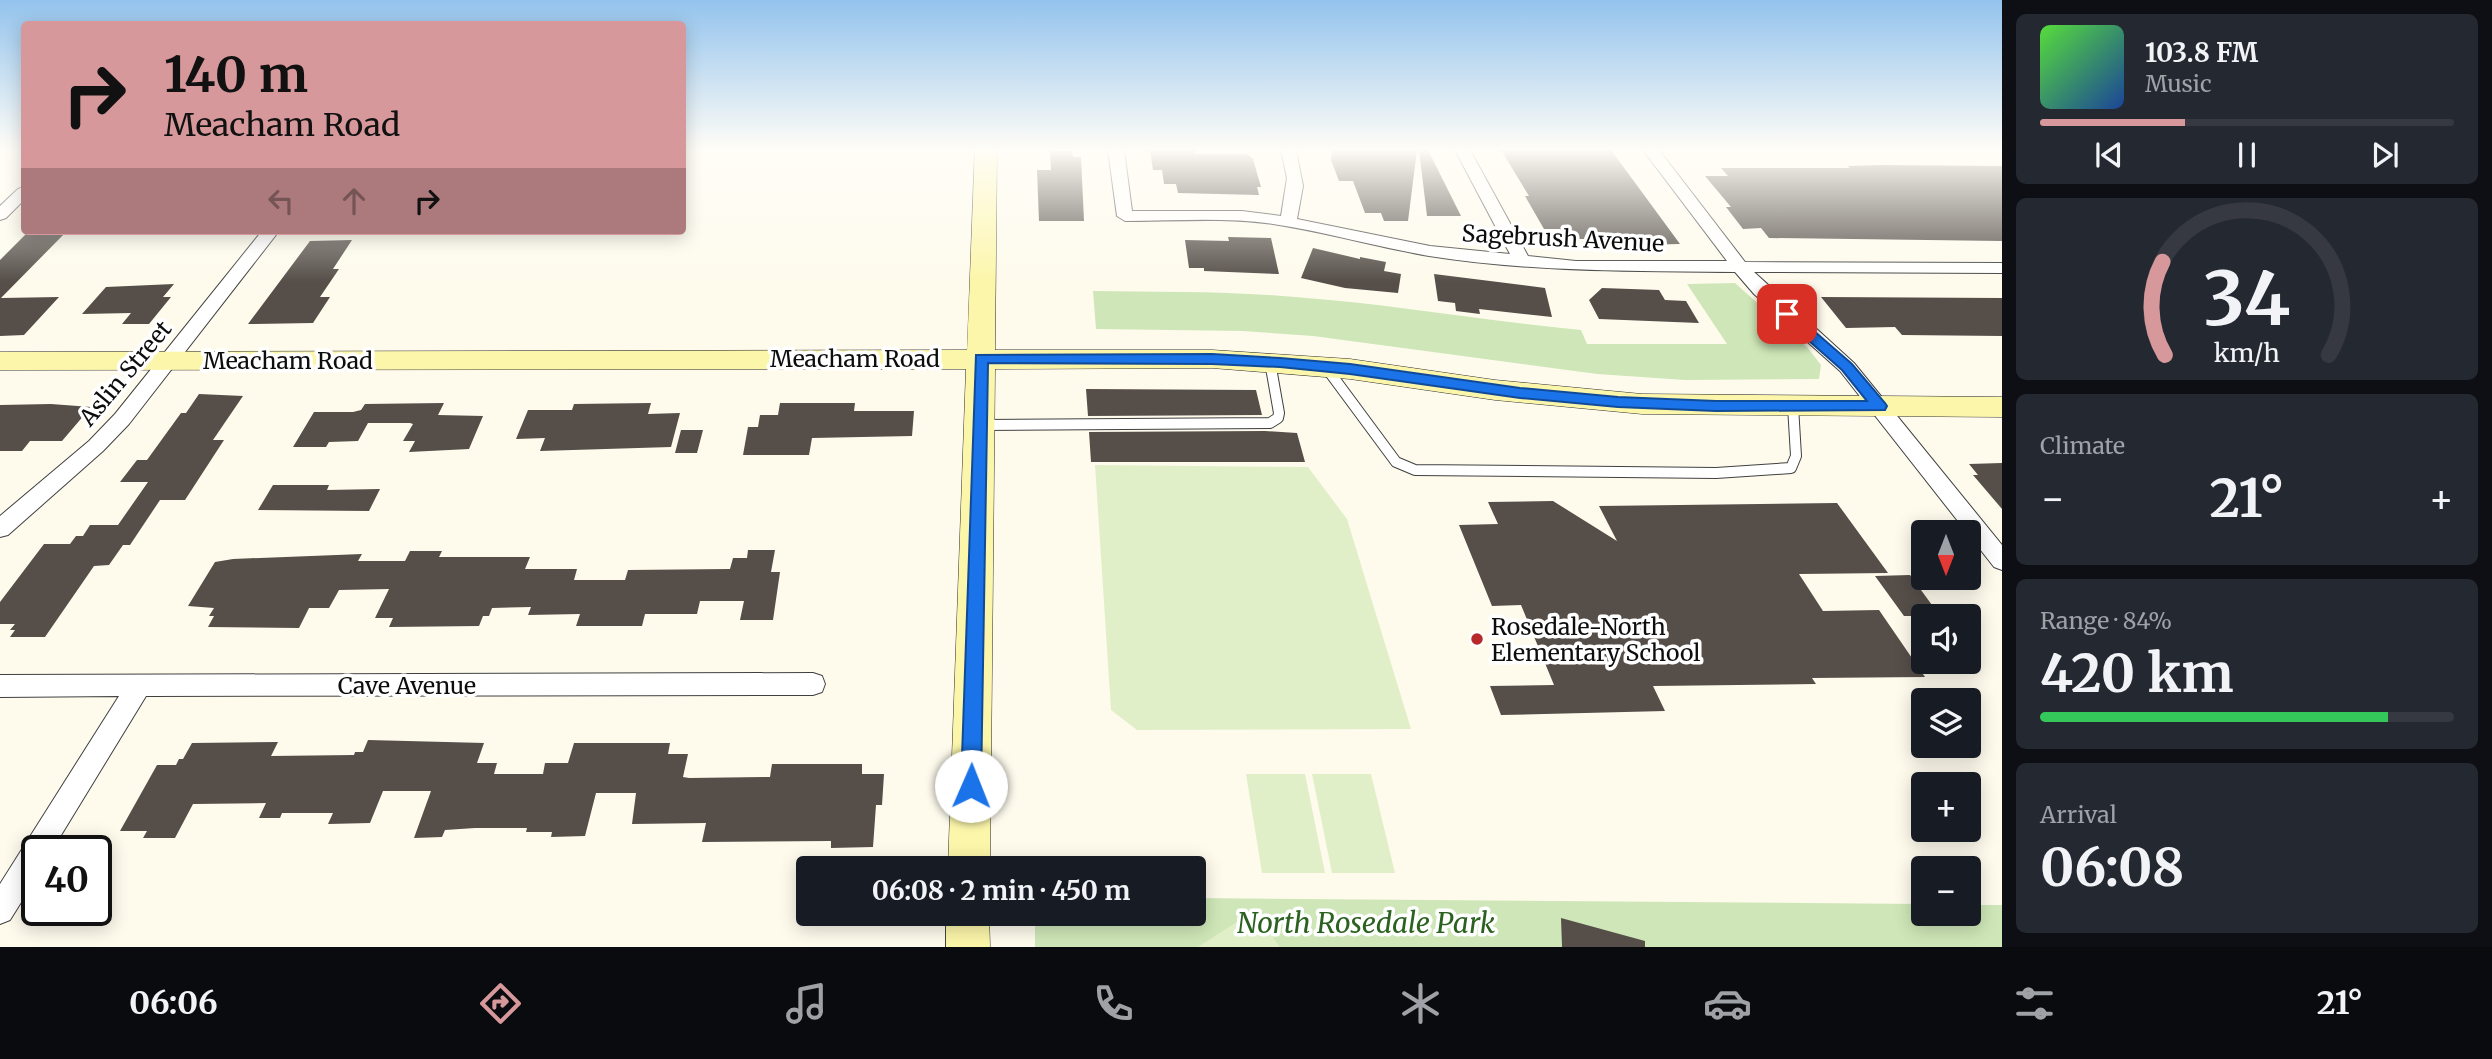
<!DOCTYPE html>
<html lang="en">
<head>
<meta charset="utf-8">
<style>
  body { margin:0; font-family:Merriweather,serif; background:#242831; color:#f1f3f6; height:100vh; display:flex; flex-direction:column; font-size:26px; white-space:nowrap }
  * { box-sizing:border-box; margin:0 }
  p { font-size:23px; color:#9ea1a6 }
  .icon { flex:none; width:38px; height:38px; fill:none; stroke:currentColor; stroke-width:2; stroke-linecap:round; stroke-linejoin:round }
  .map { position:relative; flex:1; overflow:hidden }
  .sheet { display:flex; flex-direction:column; gap:14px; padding:14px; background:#0d0f14; width:490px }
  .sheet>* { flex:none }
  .top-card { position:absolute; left:21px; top:21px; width:665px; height:214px; border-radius:7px; box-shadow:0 4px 18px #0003; background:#d7989b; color:#111; overflow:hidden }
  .needle { width:46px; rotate:180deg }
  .buttons { position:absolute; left:1911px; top:520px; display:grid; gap:14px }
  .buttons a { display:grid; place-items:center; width:70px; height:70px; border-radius:7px; background:#171b24; box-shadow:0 4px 18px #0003; font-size:35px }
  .speed { position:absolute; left:21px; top:835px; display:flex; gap:14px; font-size:35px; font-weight:700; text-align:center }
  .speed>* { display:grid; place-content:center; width:91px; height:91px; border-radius:50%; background:#171b24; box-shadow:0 4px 18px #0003; line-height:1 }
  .speed .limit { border:4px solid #111; border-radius:10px; background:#fff; color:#111 }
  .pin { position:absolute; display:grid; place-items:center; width:60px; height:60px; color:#fff; margin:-30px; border-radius:14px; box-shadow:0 4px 10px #0006 }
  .me { position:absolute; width:77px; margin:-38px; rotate:1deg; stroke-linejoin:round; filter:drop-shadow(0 0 5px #0008) }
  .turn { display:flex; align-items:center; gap:24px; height:147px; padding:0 28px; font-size:32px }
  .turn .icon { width:91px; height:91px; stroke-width:2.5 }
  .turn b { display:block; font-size:49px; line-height:60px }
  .lanes { display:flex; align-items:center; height:66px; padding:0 28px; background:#0003; justify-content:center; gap:35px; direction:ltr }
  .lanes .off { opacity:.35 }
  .big { font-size:52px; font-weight:700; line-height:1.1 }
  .sheet .widget { flex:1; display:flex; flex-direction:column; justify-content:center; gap:10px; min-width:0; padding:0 24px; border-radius:10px; background:#242831 }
  .sheet .dial { align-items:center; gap:0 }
  .dial svg { height:182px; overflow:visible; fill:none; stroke:#363941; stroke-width:7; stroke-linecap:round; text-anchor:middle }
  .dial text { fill:#f1f3f6; stroke:none }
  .song { display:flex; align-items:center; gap:21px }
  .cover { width:84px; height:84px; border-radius:10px; background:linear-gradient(135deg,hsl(110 70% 55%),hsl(220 70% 35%)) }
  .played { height:7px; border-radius:4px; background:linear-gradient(90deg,#d7989b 35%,#363941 35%) }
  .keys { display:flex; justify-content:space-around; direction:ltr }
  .heat { display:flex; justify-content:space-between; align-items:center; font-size:38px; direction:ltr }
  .charge { height:10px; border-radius:5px; background:linear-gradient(90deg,#34c759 84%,#363941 0) }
  .trip { position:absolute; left:796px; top:856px; width:410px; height:70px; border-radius:7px; background:#171b24; box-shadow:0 4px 18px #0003; font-weight:700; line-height:70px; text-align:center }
  .tab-bar { display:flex; height:112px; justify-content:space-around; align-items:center; background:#090b0e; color:#9ea1a6 }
  .tab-bar .icon { width:49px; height:49px }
  .tab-bar .current { color:#d7989b }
  .tab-bar b { font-size:32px; color:#f1f3f6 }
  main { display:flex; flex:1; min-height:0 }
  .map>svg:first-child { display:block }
  .green { fill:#cfe7b8 }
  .pitch { fill:#e1efc9 }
  .building { fill:#554e49 }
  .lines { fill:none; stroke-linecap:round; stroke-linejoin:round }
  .lane-casing { stroke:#404040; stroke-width:12 }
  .street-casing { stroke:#404040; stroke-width:2 }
  .secondary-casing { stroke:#2f2f2f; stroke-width:1 }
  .lane { stroke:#fff; stroke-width:10 }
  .street { fill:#fff; fill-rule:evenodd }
  .secondary { fill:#fcf6aa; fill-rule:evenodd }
  .route { fill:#1a73e8; stroke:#114b97; stroke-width:2 }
  .poi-dot { fill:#b8292b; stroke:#fff; stroke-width:2.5 }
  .labels { text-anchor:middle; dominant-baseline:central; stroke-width:7; stroke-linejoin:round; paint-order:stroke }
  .street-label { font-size:23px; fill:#0d0d0d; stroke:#fff }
  .poi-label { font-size:23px; fill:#0d0d0d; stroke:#fff; text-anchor:start }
  .near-park-label { font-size:28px; font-style:italic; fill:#2b621f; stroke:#fff }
</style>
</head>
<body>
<main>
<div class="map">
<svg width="2002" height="947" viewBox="0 0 2002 947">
  <rect width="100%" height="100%" fill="#fefbed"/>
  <path class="green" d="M1735 283 1807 347 1821 365 1819 379 1685 380 1597 374 1313 336 1242 331 1096 329 1093 291C1160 292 1228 291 1295 297 1391 304 1486 321 1581 330L1587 344H1727L1687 284Z
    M1194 898 1923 904V914H1969V905H2002V947H1035V914H1194Z"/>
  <path class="pitch" d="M1095 465 1308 467 1347 519 1411 729 1137 730 1111 710Z
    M1246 774H1305L1325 873H1262Z
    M1312 774H1371L1395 873H1332Z
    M1254 911 1280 947H1198Z"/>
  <path class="building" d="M1150 150H1194L1195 154H1247L1253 159 1261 187H1257L1259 195 1178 193 1176 184H1164L1162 170H1153Z
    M1332 150H1417L1408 221H1384L1381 213H1365L1353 181H1339L1331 160Z
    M1419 150H1428L1461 216H1427Z
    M1501 150H1611L1680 244 1635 245 1631 239H1566L1560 229H1544L1525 196H1529Z
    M1050 151H1072L1073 157H1081L1084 221H1039L1037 170H1051Z
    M1881 165 2002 166V241L1769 238 1761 228 1743 229 1726 207H1731L1705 176H1728L1721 168H1850L1847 166Z
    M29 231H67L1 298 59 297 24 335 0 336V260Z
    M1228 237 1271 238 1279 274 1204 271V268H1189L1185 240 1229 241Z
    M352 240 333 269H339L320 297H330L313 323 248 324 310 241Z
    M1313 248 1360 259V257L1386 262 1384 271 1401 274 1398 293 1345 288 1301 278Z
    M1434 274 1545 288 1552 317 1479 309 1480 314 1456 311 1455 303 1438 301Z
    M174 284 163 297H171L149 324H122L131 313 82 314 106 287Z
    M1602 288 1659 290 1665 300 1686 301 1699 323 1599 319 1589 300Z
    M1821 297 2002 298V336L1902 335 1895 327 1846 328Z
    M1086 389 1256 390 1262 415 1088 416Z
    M199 394 243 396 213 440H224L185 500H160L130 545H123L109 565 94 566 45 637H10L15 630H10L15 624H0V602L44 544H70L76 536H83L90 525H118L148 482H120L137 460H147L181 413H186Z
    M444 403 438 415 483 416 469 449 409 452 415 441H403L413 424 410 423H368L358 441 329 442 326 447H293L314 412H353L361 410 365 404Z
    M651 403 648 414 680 413 671 447 540 451 545 438 516 439 528 410H572L574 404Z
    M780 403H855L854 411H914L912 436 812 438 809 455H743L748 427H758L760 415H778Z
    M51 404 91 407 62 441H30L22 451H0V405Z
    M681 430H703L697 453H675Z
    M1265 431 1297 433 1305 462H1091L1089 432Z
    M2002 463V509L1973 475H1978L1969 464Z
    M273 485H329L327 490 380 489 369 511 258 510Z
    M1553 501 1617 541 1599 506 1837 503 1888 573 1799 574 1823 611 1879 610 1925 677 1812 678 1816 684 1653 686 1665 711 1501 715 1490 686 1554 685 1521 605 1492 606 1459 525 1498 524 1488 502Z
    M748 550H775L771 572H780L773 620H740L744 601H700L697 614H645L642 626H576L580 614 528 615 531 607 492 608 489 616H483L479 626 389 627 393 618H375L389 589 339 590 329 608H309L299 628 208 627 214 616H209L214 608 188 606 215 562 233 559 362 554 358 561H405L410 551H442L439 557H530L525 569H577L574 580H625L628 570 730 569 733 558H747Z
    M1910 575 1940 616H1904L1875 576Z
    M368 740 484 743 477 763H497L494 774H543L545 763H568L574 743H670L668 754H688L683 777 689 778 770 777 772 764H862V774H884L882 805H876L873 847 831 848V841L702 842 706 823 632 824 636 793H596L585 836 551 837 552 832H526L527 828H475L445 830 442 837 414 838 431 791H383L370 823 328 824 333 813H282L280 818H259L266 803 193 804 175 838H143L147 831H120L157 765H176L179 759H183L192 743 278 742 271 756 354 755 355 752H363Z
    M1561 918 1645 941V947H1562Z"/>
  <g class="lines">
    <g class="lane-casing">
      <path id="lane" d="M1325 366 1396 462 1415 470 1716 473 1791 468 1796 456 1793 406
        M982 425 1270 423 1278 418 1279 413 1270 362"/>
    </g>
    <g class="street-casing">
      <path id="street" d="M1108 150H1124L1132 211H1242L1281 216 1287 178 1281 150H1296L1303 186 1297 219 1430 246 1510 254 1455 150H1470L1528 256 1576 261H1727L1643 150H1659L1745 262 2002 263V273L1754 272 1854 363 2002 545V570L1994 567 1840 371 1754 294 1735 272C1632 271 1530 272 1429 256 1377 247 1326 232 1273 224 1225 217 1174 221 1125 221L1117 216Z
        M24 187V200L6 218 0 220V206L18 189Z
        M262 231H279L129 424 103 451 8 535 0 537V516L89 441 115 414Z
        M813 673 822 676 825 684 822 692 813 695 146 696 52 850H37V877L10 920 0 924V884L119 696 0 697V675Z"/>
    </g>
    <g class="secondary-casing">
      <path id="secondary" d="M975 150H997L995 350H1212L1350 359 1495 380 1642 394 2002 397V417L1642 414 1495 400 1350 379 1212 368 995 369 990 868H948L966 369 0 370V352L967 350Z
        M946 914H989L990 947H946Z"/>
    </g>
    <use href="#lane" class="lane"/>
    <use href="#street" class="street"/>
    <use href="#secondary" class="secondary"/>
  </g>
  <linearGradient id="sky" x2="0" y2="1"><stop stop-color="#93c3ed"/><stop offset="0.53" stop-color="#fffdf7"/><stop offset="1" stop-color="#fffdf7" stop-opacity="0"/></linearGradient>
  <rect width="2002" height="282" fill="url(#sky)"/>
  <path class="route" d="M1787 309 1791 311 1852 364 1885 403 1887 406 1885 410 1716 411 1618 407 1520 398 1350 374 1280 367 1212 364 988 363 981 786 978 793 971 795 964 793 961 786 976 355 1212 354 1280 358 1350 364 1520 388 1618 397 1716 401H1867L1842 370 1782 317V311Z"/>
  <circle class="poi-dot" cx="1477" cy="639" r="7"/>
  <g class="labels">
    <g class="street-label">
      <text transform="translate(1563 238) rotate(3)">Sagebrush Avenue</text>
      <text x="855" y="358">Meacham Road</text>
      <text x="288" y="360">Meacham Road</text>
      <text transform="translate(125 373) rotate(-50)">Aslin Street</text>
      <text x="407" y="685">Cave Avenue</text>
    </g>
    <g class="poi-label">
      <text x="1491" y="626">Rosedale-North<tspan x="1491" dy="26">Elementary School</tspan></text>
    </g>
    <g class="near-park-label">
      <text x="1366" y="923">North Rosedale Park</text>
    </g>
  </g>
</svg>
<div class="buttons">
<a><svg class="needle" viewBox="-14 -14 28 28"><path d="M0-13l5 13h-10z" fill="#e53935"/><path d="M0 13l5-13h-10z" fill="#9ea1a6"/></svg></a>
<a><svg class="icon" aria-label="sound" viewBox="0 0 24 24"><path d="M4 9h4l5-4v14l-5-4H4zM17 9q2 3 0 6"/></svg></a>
<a><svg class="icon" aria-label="layers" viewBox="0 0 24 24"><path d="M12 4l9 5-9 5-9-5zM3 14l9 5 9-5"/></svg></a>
<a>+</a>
<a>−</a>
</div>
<div class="speed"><div class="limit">40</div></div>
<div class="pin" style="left:1787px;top:314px;background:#d93025"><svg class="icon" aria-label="arrive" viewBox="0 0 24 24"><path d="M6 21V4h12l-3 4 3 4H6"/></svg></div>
<svg class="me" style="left:971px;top:786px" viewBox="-20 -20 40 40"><circle r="19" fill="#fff"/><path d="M0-13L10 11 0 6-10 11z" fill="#1a73e8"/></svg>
<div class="trip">06:08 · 2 min · 450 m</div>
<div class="top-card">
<div class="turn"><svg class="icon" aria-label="right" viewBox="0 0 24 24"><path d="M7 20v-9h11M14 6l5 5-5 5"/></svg><div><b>140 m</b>Meacham Road</div></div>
<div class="lanes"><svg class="icon off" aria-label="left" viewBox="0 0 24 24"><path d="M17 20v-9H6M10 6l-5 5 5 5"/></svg><svg class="icon off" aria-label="ahead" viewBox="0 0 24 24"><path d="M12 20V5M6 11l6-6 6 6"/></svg><svg class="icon" aria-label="right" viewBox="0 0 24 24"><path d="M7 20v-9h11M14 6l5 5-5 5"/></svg></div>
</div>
</div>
<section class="sheet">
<div class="widget">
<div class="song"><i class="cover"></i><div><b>103.8 FM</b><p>Music</p></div></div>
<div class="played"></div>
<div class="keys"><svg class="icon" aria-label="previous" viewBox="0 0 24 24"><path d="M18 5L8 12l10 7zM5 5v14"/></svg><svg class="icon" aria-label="pause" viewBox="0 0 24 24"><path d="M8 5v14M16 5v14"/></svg><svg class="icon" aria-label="next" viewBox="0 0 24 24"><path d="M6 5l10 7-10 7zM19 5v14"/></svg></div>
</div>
<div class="widget dial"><svg viewBox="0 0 100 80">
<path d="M14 69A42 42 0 1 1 86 69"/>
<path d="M14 69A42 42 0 0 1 13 28" stroke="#d7989b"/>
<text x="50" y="56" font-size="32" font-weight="700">34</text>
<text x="50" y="72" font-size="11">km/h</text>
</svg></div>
<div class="widget"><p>Climate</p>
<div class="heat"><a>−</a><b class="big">21°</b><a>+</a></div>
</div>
<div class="widget"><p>Range · 84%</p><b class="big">420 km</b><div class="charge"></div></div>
<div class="widget"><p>Arrival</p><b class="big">06:08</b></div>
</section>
</main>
<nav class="tab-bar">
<b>06:06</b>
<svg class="icon current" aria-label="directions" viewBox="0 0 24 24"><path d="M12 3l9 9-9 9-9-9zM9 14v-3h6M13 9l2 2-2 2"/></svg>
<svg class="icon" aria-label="music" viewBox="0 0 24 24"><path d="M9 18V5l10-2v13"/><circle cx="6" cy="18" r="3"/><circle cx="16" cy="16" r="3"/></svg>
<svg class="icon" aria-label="phone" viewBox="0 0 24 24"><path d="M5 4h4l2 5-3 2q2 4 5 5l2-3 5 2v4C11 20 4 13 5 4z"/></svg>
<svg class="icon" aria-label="climate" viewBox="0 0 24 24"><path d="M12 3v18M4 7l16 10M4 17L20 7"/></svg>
<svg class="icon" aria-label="car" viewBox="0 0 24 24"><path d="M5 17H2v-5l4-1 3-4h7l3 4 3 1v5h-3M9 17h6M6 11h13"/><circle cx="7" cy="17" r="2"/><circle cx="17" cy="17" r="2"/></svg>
<svg class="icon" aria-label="filters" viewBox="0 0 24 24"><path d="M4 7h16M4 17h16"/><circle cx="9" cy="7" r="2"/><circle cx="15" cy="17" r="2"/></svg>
<b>21°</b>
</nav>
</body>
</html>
